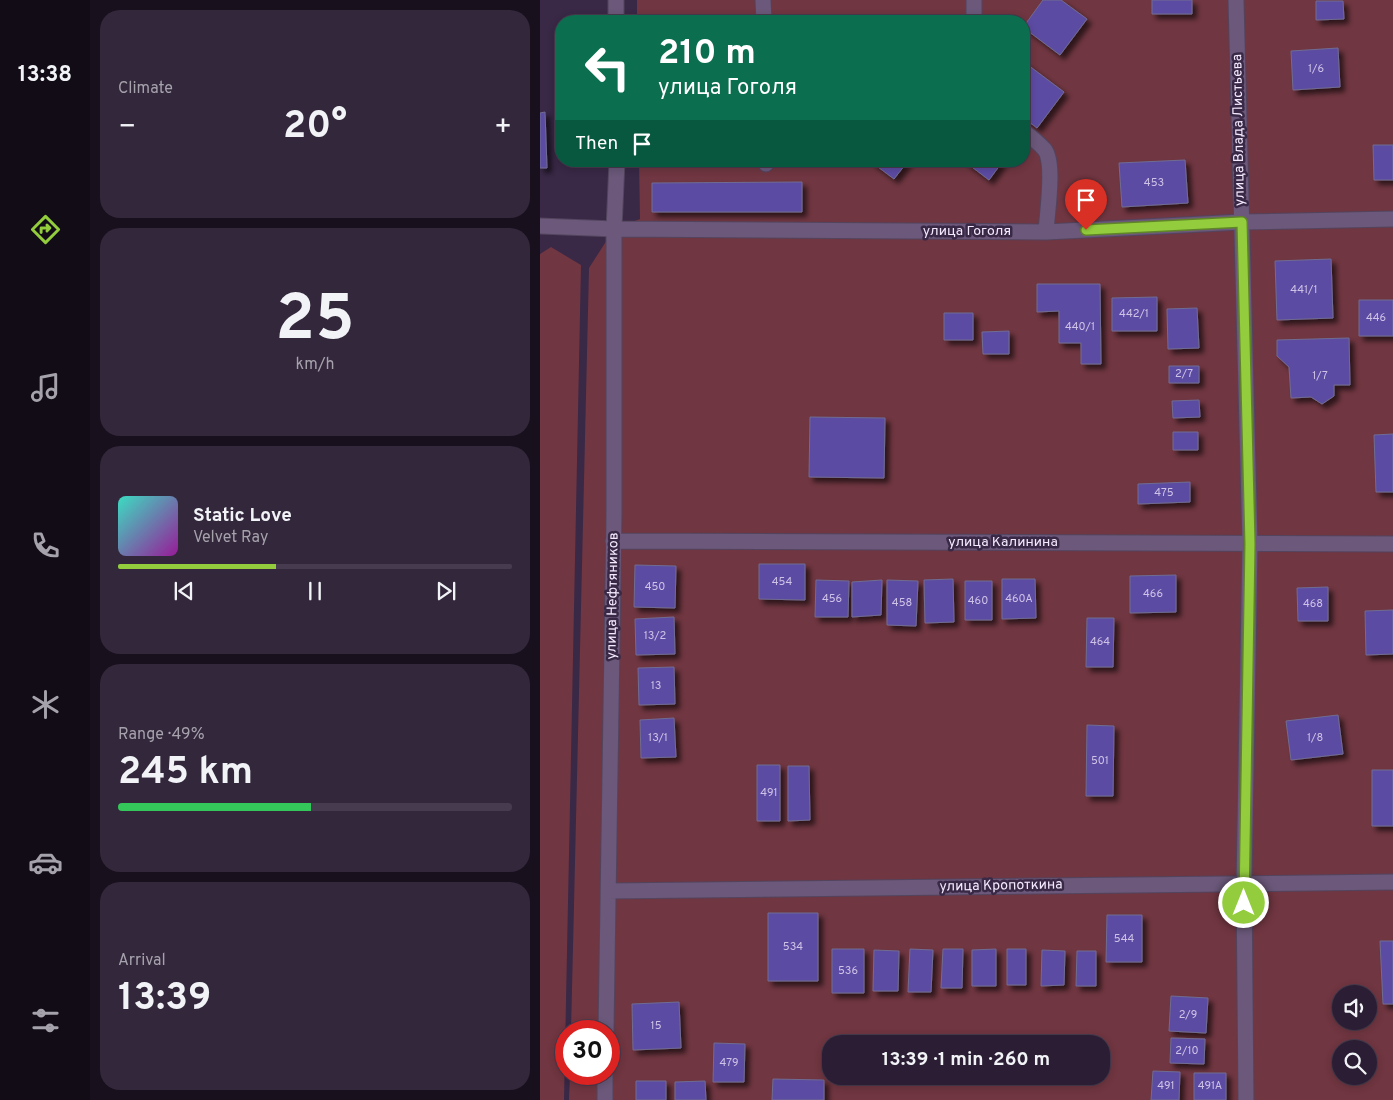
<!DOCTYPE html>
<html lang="en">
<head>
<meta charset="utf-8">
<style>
  body { margin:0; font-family:Overpass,sans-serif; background:#33273c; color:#f1f3f6; height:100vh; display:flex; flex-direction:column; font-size:19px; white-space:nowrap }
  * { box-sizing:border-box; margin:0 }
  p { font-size:16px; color:#a6a2ac }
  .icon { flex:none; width:28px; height:28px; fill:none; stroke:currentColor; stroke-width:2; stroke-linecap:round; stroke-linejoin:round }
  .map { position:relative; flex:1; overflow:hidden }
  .details { display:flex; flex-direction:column; gap:10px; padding:10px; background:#18101d; width:450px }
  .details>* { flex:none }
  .hud { position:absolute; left:15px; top:15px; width:475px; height:152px; border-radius:20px; box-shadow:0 2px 8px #0003,0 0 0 1px #473c4f; background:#0b6e4f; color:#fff; overflow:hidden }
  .tools { position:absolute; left:792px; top:985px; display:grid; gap:10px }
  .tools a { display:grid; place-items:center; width:45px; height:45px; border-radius:50%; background:#2b1e34; box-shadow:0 2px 8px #0003,0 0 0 1px #473c4f; font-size:25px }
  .speed { position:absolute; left:15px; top:1020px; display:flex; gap:10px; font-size:25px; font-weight:700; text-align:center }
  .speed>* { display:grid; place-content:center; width:65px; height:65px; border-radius:50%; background:#2b1e34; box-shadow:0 2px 8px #0003,0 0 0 1px #473c4f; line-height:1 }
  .speed .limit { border:8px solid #d22; background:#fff; color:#111 }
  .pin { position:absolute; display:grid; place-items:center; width:42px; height:42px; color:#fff; margin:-51px -21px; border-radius:50% 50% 50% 0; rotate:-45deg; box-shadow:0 0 5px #0007 }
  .pin .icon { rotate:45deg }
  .me { position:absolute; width:55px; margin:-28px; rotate:0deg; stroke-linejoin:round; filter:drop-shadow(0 0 4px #0008) }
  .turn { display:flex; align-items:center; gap:18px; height:105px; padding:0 20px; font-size:22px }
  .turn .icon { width:65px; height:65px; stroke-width:2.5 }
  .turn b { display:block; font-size:35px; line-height:42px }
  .then { display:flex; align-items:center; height:48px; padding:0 20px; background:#0003; gap:10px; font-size:19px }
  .big { font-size:38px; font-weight:700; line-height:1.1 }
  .details .tile { flex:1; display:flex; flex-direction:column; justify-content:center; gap:8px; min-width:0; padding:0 18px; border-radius:20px; background:#33273c }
  .details .dial { align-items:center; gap:0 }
  .dial b { font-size:65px; line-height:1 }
  .song { display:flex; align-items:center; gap:15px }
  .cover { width:60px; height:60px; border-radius:8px; background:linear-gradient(135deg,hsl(170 70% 55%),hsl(300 70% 35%)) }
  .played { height:5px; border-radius:2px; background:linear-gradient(90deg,#93cd3d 40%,#473c4f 40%) }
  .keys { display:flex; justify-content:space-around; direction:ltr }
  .heat { display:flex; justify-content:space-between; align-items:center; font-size:28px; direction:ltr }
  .charge { height:8px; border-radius:4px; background:linear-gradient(90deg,#34c759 49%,#473c4f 0) }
  .trip { position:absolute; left:282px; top:1035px; width:288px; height:50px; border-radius:20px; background:#2b1e34; box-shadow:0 2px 8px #0003,0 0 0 1px #473c4f; font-weight:700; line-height:50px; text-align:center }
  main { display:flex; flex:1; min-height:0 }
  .tab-bar { display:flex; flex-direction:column; width:90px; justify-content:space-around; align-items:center; background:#110c15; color:#a6a2ac }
  .tab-bar .icon { width:35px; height:35px }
  .tab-bar .selected { color:#93cd3d }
  .tab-bar b { font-size:22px; color:#f1f3f6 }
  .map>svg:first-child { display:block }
  .green { fill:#703641; fill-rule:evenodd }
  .building { fill:#5c4ba2; stroke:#706c92; filter:url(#shadow) }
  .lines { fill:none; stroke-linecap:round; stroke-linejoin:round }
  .minor-casing { stroke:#53445e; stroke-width:17 }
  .minor { stroke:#6b587a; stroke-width:15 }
  .route-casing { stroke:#608528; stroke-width:12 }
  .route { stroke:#93cd3d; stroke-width:9 }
  .labels { text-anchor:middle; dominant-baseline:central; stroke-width:5; stroke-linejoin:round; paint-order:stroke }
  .number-label { font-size:11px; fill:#cec2e7 }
  .street-label { font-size:14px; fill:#f4eafe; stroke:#392846 }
</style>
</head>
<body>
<main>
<nav class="tab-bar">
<b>13:38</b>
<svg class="icon selected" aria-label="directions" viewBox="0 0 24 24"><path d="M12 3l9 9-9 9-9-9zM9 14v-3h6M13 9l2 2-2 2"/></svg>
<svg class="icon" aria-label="music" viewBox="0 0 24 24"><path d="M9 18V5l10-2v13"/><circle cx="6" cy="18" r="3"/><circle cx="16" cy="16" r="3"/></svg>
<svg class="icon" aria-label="phone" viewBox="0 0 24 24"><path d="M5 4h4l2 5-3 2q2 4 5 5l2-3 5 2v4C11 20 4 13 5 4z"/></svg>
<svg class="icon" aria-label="climate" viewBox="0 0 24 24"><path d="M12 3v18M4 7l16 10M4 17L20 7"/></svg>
<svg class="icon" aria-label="car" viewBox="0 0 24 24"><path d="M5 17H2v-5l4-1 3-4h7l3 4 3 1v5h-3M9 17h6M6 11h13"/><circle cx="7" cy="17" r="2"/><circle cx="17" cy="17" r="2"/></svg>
<svg class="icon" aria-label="filters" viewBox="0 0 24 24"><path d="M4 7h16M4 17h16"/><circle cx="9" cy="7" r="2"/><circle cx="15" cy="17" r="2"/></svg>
</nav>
<section class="details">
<div class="tile"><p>Climate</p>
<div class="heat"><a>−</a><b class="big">20°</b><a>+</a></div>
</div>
<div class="tile dial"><b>25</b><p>km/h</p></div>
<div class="tile">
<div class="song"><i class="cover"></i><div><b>Static Love</b><p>Velvet Ray</p></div></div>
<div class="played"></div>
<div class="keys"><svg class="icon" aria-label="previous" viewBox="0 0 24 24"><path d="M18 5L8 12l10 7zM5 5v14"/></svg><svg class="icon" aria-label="pause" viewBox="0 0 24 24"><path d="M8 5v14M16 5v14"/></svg><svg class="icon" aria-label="next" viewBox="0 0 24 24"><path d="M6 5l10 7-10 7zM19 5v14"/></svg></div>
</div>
<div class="tile"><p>Range · 49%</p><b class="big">245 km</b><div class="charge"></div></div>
<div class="tile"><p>Arrival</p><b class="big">13:39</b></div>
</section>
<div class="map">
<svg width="853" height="1100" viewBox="0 0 853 1100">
  <defs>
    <filter id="shadow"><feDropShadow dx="4.5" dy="4.5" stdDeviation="2.5" flood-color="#0009"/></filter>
  </defs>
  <rect width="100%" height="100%" fill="#392846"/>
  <path class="green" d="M97 0H853V1100H29L30 1074H69V1031H31L49 268 74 229 100 219 99 161H484V21H97ZM801 994H829V1021H801ZM291 1044H561V1076H291ZM801 1049H829V1076H801Z
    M11 247 41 265 24 1100H0V254Z"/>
  <path class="building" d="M503 0H521L547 19 520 55 484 28V26Z
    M612 0H652V14H612Z
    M776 1H803L804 19 776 20Z
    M798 48 800 87 753 90 751 51Z
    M484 62 524 92 497 128 484 118Z
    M5 112 7 168H0V113Z
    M833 145H853V180H834Z
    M645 160 648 203 582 207 579 163Z
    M330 161H368L354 179Z
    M424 161H463L449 180Z
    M262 182V212H112V183Z
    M791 259 793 318 737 320 735 261Z
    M497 284H560L561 364H541V343H519V311L497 312Z
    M617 297V331H572V298Z
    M819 300H853V336H819Z
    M657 308 659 348 628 349 627 309Z
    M404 313H433V340H404Z
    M469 331V354H443L442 332Z
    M809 338 810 385H794V396L782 404 771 397 751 398 749 367 737 356V340Z
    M629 366H659V383H629Z
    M659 400 660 417 633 418 632 401Z
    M270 417 345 418 344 478 269 477Z
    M633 432H658V450H633Z
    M853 434V492H836L834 435Z
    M650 482V502L598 504V484Z
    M219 564H265V600L219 599Z
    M95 565 136 566 135 608 94 607Z
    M636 575V612L590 613V576Z
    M413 579 414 622 385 623 384 580Z
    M462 579H495L496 618 462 619Z
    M276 580 309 581 308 617H275Z
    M342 580 341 615 312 617V582Z
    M347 580 378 581 376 626 347 625Z
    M425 581H452V620H425Z
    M788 587V621H758L757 588Z
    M853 610V654L826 655 825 611Z
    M134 617 135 654 96 655 95 619Z
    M547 618H574L573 667H546Z
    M134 667 135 704 99 705 98 668Z
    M798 715 803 754 751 760 746 721Z
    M134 718 136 757 101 758 100 720Z
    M547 725 574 726 573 796H546Z
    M217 765H240V821H217Z
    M248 766H269L270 820 248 821Z
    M832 770H853V826H832Z
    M228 913H278V981H228Z
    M567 915H602V962H566Z
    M840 941H853V1004H843Z
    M292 949H324V993H292Z
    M370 949 393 950 391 992H368Z
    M403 949H423L422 988H401Z
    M456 949V986H432V950Z
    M467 949H486V985H467Z
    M334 950 359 951 358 991H333Z
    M502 950 525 951 524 985 501 986Z
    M537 951H556V986H536Z
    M631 996 668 998 666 1033 629 1031Z
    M139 1002 141 1048 93 1050 92 1004Z
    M631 1038 665 1039 664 1064 630 1063Z
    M174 1043 205 1044 204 1082H173Z
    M613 1071 640 1072 639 1100H611Z
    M654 1073H686V1100H654Z
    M233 1079 284 1080V1100H232Z
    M96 1081H126V1100H96Z
    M165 1081 166 1100H135V1082Z"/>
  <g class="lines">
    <g class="minor-casing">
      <path id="minor" d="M76 0V21
        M223 0 224 21
        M696 0 710 544 704 884 706 1100
        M434 21V0
        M484 132C491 137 499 143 505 150 515 164 507 213 506 232
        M226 161V164
        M0 226 74 229 506 232 702 222 853 219
        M73 541 853 544
        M68 891 853 882
        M66 1031 74 515V229L77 161
        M65 1100V1074"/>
    </g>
    <use href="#minor" class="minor"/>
  </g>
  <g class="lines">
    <g class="route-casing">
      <path id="route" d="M546 230 702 222 710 544 704 903"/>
    </g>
    <use href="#route" class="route"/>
  </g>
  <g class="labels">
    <g class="number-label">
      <text x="776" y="69">1/6</text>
      <text x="614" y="183">453</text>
      <text x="764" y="290">441/1</text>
      <text x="594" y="314">442/1</text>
      <text x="836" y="318">446</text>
      <text x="540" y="327">440/1</text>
      <text x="644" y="374">2/7</text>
      <text x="780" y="376">1/7</text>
      <text x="624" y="493">475</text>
      <text x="242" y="582">454</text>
      <text x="115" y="587">450</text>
      <text x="613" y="594">466</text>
      <text x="292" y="599">456</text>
      <text x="479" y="599">460А</text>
      <text x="438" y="601">460</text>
      <text x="362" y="603">458</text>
      <text x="773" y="604">468</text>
      <text x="115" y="636">13/2</text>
      <text x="560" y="642">464</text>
      <text x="116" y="686">13</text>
      <text x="118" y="738">13/1</text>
      <text x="775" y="738">1/8</text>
      <text x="560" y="761">501</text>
      <text x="229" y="793">491</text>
      <text x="584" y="939">544</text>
      <text x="253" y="947">534</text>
      <text x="308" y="971">536</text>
      <text x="648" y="1015">2/9</text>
      <text x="116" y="1026">15</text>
      <text x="647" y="1051">2/10</text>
      <text x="189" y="1063">479</text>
      <text x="626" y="1086">491</text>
      <text x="670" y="1086">491А</text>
    </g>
    <g class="street-label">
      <text transform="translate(699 130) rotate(-91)">улица Влада Листьева</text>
      <text x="427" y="231">улица Гоголя</text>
      <text x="463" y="542">улица Калинина</text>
      <text transform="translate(73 596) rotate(-89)">улица Нефтяников</text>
      <text transform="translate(461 886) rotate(-1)">улица Кропоткина</text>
    </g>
  </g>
</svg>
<div class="tools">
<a><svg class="icon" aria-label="sound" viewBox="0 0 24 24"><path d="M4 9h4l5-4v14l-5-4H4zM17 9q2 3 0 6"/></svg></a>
<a><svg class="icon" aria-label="search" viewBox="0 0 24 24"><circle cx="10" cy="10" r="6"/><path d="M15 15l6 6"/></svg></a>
</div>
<div class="speed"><div class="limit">30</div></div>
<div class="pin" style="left:546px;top:230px;background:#d93025"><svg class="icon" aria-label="arrive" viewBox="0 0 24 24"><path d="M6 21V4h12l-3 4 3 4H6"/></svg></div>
<svg class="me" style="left:704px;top:903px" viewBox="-20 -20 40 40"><circle r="17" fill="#93cd3d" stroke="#fff" stroke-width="3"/><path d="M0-11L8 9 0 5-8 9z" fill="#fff"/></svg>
<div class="trip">13:39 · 1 min · 260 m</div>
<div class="hud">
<div class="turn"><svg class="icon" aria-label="left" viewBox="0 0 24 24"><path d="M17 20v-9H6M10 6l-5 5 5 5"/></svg><div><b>210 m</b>улица Гоголя</div></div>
<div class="then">Then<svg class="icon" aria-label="arrive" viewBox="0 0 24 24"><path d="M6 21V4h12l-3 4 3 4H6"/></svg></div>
</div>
</div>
</main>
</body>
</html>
